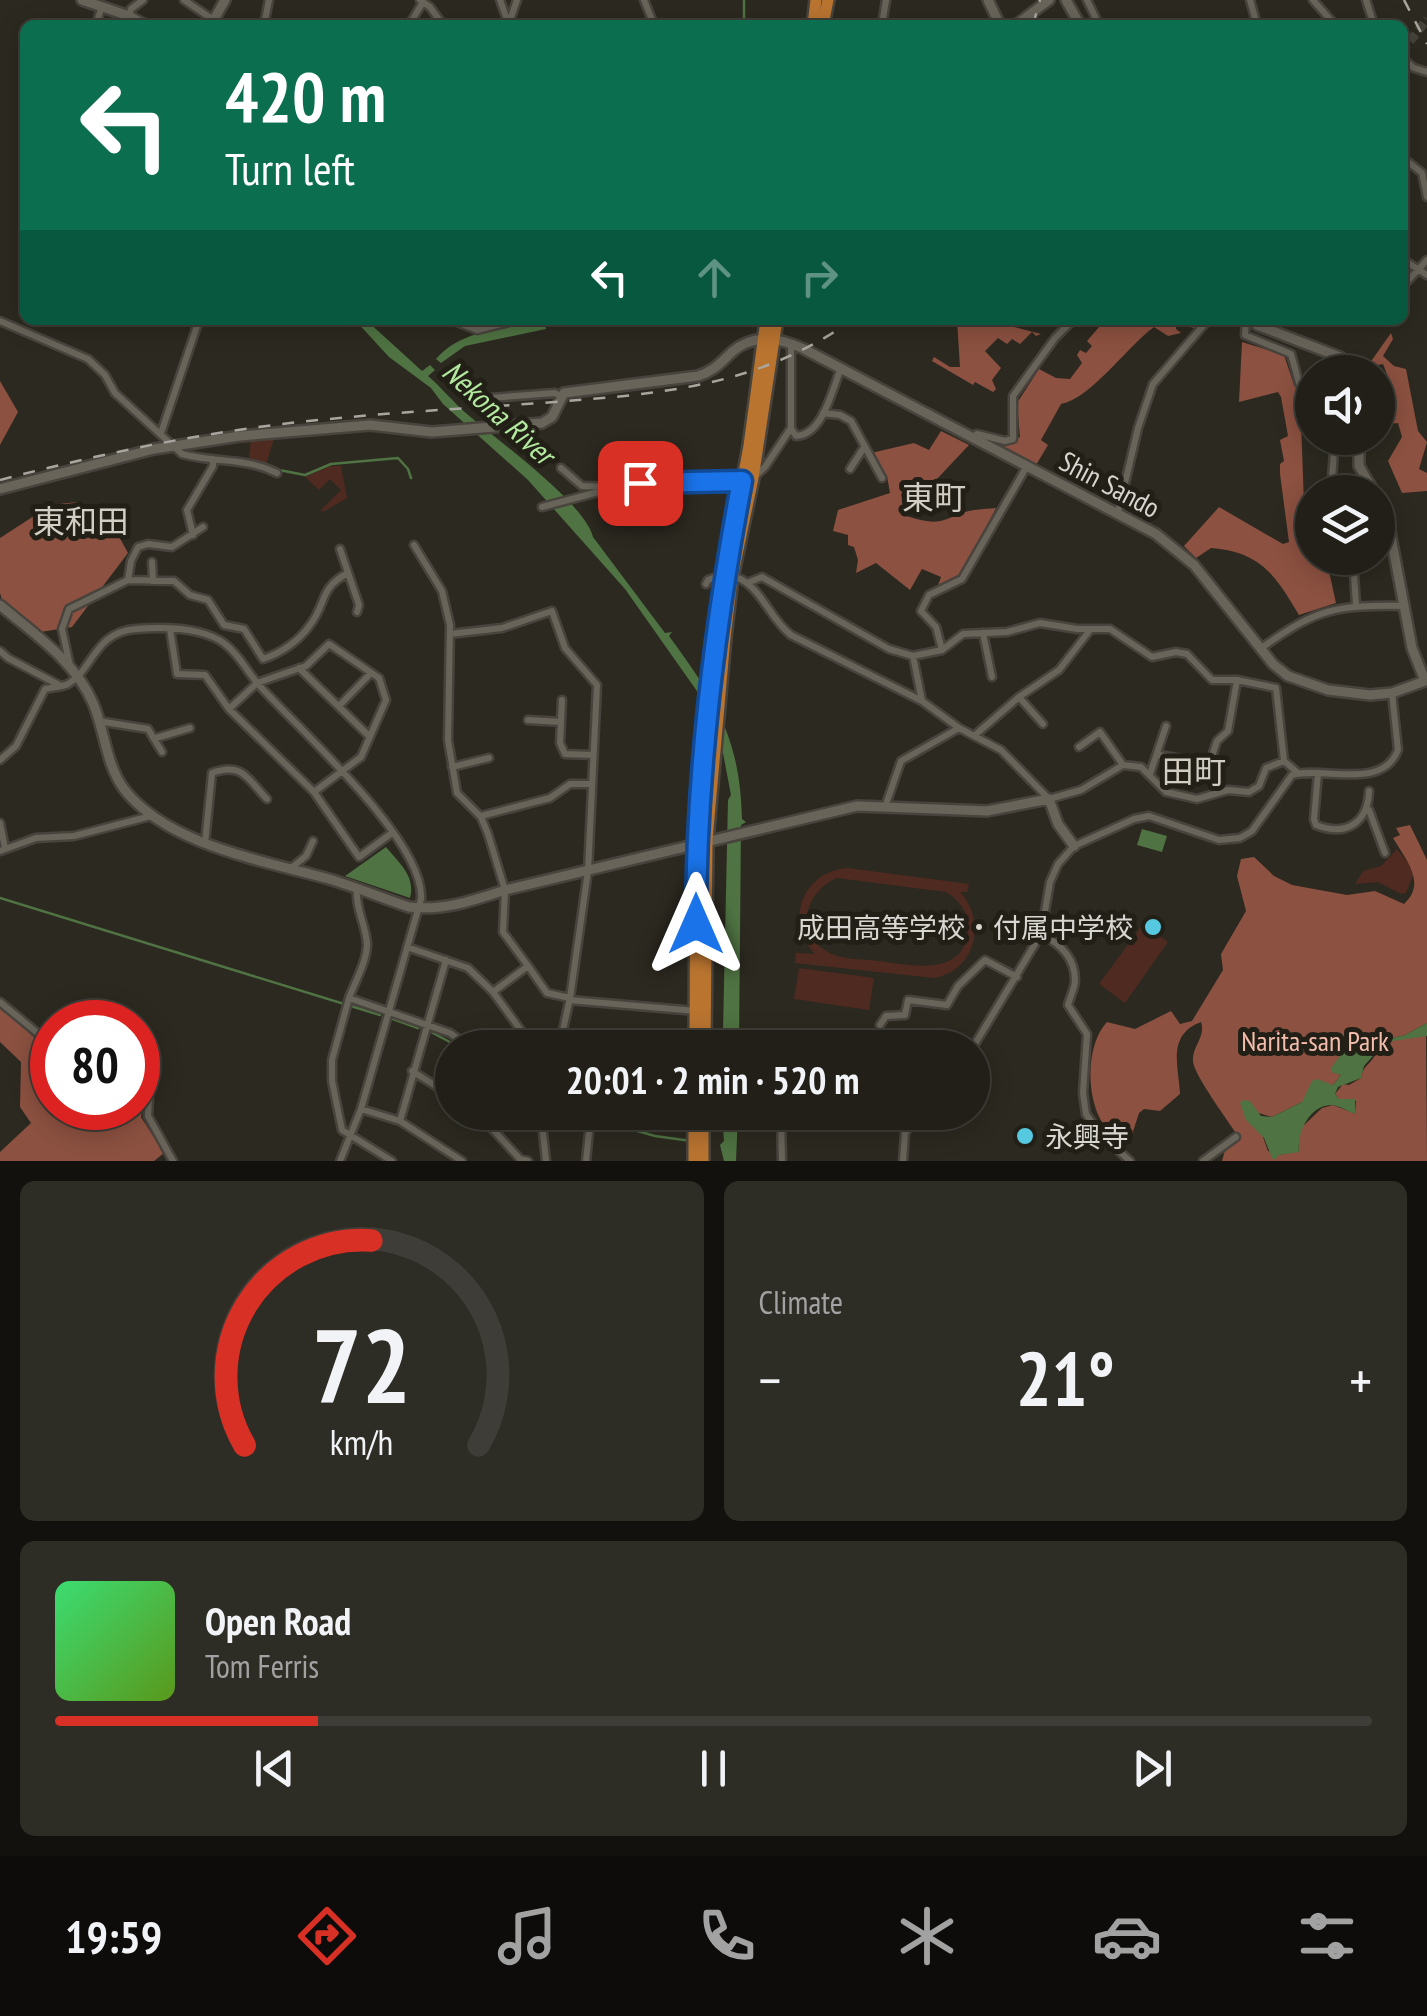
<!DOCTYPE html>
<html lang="en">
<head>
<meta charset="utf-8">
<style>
  body { margin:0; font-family:"PT Sans Narrow","Noto Sans JP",sans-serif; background:#2d2c25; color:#f1f3f6; height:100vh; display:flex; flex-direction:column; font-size:38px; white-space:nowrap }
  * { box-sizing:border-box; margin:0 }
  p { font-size:32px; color:#a2a2a2 }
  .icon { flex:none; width:55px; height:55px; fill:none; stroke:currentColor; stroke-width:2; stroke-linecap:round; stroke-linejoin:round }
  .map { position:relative; height:1161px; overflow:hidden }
  .sheet { display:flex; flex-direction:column; gap:20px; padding:20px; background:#12110d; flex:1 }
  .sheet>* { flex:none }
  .banner { position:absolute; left:20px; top:20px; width:1388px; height:305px; border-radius:15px; box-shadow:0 5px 25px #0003,0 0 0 2px #3e3d37; background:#0b6e4f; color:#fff; overflow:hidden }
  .buttons { position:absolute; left:1295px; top:355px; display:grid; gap:20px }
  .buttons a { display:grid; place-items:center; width:100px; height:100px; border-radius:50%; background:#211f18; box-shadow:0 5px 25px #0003,0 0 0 2px #3e3d37; font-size:50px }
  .speed { position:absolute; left:30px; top:1000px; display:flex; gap:20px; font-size:50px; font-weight:700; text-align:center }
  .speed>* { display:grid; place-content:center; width:130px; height:130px; border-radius:50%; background:#211f18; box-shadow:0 5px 25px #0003,0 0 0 2px #3e3d37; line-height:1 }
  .speed .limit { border:15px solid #d22; background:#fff; color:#111 }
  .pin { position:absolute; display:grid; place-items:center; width:85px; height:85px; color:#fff; margin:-42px; border-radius:20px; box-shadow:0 5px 15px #0006 }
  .me { position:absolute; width:110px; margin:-55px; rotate:0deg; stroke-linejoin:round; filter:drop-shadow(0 0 8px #0008) }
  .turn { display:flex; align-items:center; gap:35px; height:210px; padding:0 40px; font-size:45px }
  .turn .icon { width:130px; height:130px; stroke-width:2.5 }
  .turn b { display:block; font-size:70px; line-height:85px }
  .lanes { display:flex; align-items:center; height:95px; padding:0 40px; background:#0003; justify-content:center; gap:50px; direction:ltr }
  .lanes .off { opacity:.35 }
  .big { font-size:75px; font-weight:600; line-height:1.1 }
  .sheet .tile { flex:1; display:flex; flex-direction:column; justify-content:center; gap:15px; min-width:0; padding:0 35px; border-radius:15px; background:#2d2c25 }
  .sheet .dial { align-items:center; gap:0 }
  .dial svg { height:260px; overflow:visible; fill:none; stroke:#3e3d37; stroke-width:7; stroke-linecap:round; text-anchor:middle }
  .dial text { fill:#f1f3f6; stroke:none }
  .song { display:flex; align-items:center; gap:30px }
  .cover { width:120px; height:120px; border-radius:15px; background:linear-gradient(135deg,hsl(140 70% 55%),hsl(90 70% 35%)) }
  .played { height:10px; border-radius:5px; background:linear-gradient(90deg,#d93025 20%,#3e3d37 20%) }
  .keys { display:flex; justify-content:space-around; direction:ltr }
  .heat { display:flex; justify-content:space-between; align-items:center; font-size:55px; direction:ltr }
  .sheet .tiles { flex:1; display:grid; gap:20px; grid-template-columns:1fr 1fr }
  .tile:last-child { grid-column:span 2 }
  .trip { position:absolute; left:435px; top:1030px; width:555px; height:100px; border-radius:50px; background:#211f18; box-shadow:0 5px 25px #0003,0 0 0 2px #3e3d37; font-weight:600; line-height:100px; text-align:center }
  .tabs { display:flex; height:160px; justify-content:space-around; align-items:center; background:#0d0c0a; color:#a2a2a2 }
  .tabs .icon { width:70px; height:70px }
  .tabs .current { color:#d93025 }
  .tabs b { font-size:45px; color:#f1f3f6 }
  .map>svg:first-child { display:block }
  .green { fill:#4f2a20; fill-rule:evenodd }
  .forest { fill:#8c5140 }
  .water { fill:#4f7342 }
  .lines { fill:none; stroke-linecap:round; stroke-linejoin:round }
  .stream { stroke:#4f7342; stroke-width:2.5 }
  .secondary-tunnel { stroke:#46433a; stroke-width:9; stroke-dasharray:9 4.5; stroke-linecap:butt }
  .street-casing { stroke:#48443d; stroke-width:11 }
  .secondary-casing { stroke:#48443d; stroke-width:14 }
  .highway-casing { stroke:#48443d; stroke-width:16 }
  .street { stroke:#68645a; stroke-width:6 }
  .secondary { stroke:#68645a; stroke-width:9 }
  .highway { stroke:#b97430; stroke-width:11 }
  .rail { stroke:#a8a69f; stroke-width:2.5; stroke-dasharray:12 12; stroke-linecap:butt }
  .route-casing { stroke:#114b97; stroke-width:25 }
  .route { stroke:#1a73e8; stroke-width:18 }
  .poi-dot { fill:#56c9e1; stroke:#221f17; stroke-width:4 }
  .labels { text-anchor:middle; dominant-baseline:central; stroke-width:10; stroke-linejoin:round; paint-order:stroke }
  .street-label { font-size:28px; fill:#d8d6d0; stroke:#221f17 }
  .poi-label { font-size:28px; fill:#d8d6d0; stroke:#221f17; text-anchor:end }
  .park-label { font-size:28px; fill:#f4bcac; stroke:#221f17 }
  .water-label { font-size:30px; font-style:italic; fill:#b2e99f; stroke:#221f17 }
  .quarter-label { font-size:32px; fill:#d2cec3; stroke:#221f17 }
</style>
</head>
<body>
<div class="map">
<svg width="1427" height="1161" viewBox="0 0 1427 1161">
  <rect width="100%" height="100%" fill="#2c2920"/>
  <path class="green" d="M275 436 266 464 249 458 251 438Z
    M330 466H341L347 498 323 512 321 510 341 490 330 479 319 490 305 477Z
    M1397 849 1415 871 1406 893 1401 894 1378 882 1355 884 1363 871 1381 866Z
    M848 868 969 884 967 892H960C987 921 976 971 934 978L795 963 796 953 815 954C784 922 802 871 848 868ZM837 878 946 892C960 900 969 913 968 930 964 978 911 965 879 961 862 959 840 960 826 951 794 931 806 891 837 878Z
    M1143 924 1168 942 1125 1003 1099 984Z
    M799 968 874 978 869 1010 794 999Z"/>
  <path class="forest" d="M957 320H987L1041 334 1036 336 1032 332 1020 344 1012 339 1007 344 998 338 985 351 1001 368 992 380 996 389 993 392 975 382 973 385 932 361 934 357 950 367H960Z
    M1105 320H1190L1201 324 1194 328 1176 323V329L1181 333 1168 336 1154 327C1127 347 1090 399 1061 404L1041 440 1048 445 1036 465 995 445 1006 446 1020 437 1017 403 1039 369 1056 378 1070 379 1082 363 1077 355 1080 350 1086 353 1092 346 1087 341Z
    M1391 333 1393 339 1383 356 1394 366 1406 369 1418 431 1427 442 1419 469 1427 473V491L1402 493 1388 461 1402 437 1398 423 1390 424 1385 418 1378 422V417L1387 413 1383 408H1378V401L1395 395 1383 364 1367 367Z
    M1242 342 1284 355 1294 385 1312 409 1301 422 1304 504 1312 558H1323L1327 562 1336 603 1299 615C1275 575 1261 552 1211 548L1196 558 1184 546 1219 507 1283 544 1289 542 1280 474V464L1284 461 1280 440 1288 436 1281 397 1278 392 1239 402Z
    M0 381 18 412 0 445Z
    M941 431 969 445 936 480V489L901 494 906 516C934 524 937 524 962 513 972 509 986 509 996 508L959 579 937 588 941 577 922 569 910 590 876 563 856 573 858 560 854 547 848 545V535L833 531 838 510 890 493 887 476 871 453 914 443 929 450Z
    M77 502 105 511 128 553 72 627 28 634 3 603 0 593V538L51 505Z
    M1410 825 1427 860V1023L1405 1035 1382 1041H1351L1331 1069 1332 1072 1341 1075 1333 1085 1324 1084 1302 1102 1272 1117 1255 1112 1250 1101 1268 1151 1279 1155 1299 1151 1298 1135 1302 1127 1322 1108 1333 1105 1356 1114V1101L1339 1099 1335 1094 1343 1084 1349 1085 1361 1078C1363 1066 1368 1066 1374 1057 1393 1030 1399 1042 1426 1035L1427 1161H1222L1225 1150 1240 1139C1231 1125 1193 1074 1193 1061 1192 1046 1206 1037 1201 1022 1166 1035 1179 1068 1180 1094L1160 1111 1144 1109 1139 1113 1129 1144C1085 1133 1080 1050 1107 1022L1135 1029 1171 1011 1180 1024 1192 1021 1223 970 1221 954 1246 911 1237 876 1241 859 1254 857 1274 876 1292 885 1347 895 1375 891 1404 904C1427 883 1406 860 1393 838L1400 835 1396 828Z
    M0 1006 52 1054V1108H138V1092L143 1103 141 1117 164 1153 154 1161H0V1152L31 1123 20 1107 21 1062 0 1042Z"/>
  <path class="water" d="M355 320H366L422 371 430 365 435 370 428 376C442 388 453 402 467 414 497 440 585 503 593 537L665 633 672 632 669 636C716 700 740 738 742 819L746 822 741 825 739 1047H725L723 1030 728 800 731 795 723 753 699 694 625 589 528 480 443 404 431 388 389 357Z
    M545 321 546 329 465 346 441 363 436 359C462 329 507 328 545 321Z
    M1142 829 1167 836 1162 852 1137 845Z
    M386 847C399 863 416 876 410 898L345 876Z
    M1427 1023V1036L1385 1042 1364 1066 1361 1078 1338 1087 1335 1094 1339 1099H1355L1356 1114C1348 1112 1339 1105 1331 1105 1308 1106 1297 1134 1299 1152L1279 1155 1275 1160 1272 1158 1264 1138 1246 1120 1240 1103 1243 1100 1250 1101 1261 1116 1272 1117 1302 1102 1312 1081 1317 1079 1333 1085 1341 1075 1331 1072V1068L1351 1041H1382L1405 1035Z
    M722 1113H738L736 1161H724L720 1145 724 1141Z"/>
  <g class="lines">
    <path class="stream" d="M744 25V0
      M279 470 305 475 331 464 398 458 408 469 411 478
      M0 898 380 1015
      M393 1019 418 1028
      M431 1032 461 1048
      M571 1112 655 1136 691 1141"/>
    <path class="secondary-tunnel" d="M1402 52 1427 19"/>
    <g class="street-casing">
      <path id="street" d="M184 0 221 25
        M420 0 430 7 443 25
        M500 0 509 25
        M644 0 654 25
        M1087 0 1099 25
        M1250 0 1257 25
        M1313 0 1335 25
        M1366 0 1374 25
        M129 16 131 9 143 0
        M509 23 517 0
        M96 25 101 9
        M264 25 269 0
        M409 25 423 2
        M882 25 886 0
        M1402 58 1414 68 1427 72
        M1402 157 1422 173 1427 197
        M1402 259 1427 275
        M1402 287 1427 260
        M1246 320 1245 335 1291 354 1299 383 1312 401
        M0 321 88 359 105 375 115 393 182 454C214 463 245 457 277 473
        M454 321 477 330 517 320
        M791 344V428L796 436C823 435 832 390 841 368
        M490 398 555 393 560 396
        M823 413 840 415 851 421 882 478
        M161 433 199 320
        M972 437 977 434 1005 441 1013 439V396L1055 338 1073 320
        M561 468 582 486 612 487
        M850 469 863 449
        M753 478 765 467 791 428
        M1331 492 1335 438
        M542 507 632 483 741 481
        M1118 513 1138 428 1153 384 1208 320
        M193 535 187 510 213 466V459
        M414 545 442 591 450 625 448 740 457 793 481 817 488 834 505 890 503 932 528 966
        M340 549 359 605 357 612
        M1348 558 1354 574 1356 605
        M152 562 153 581
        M128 580 131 561 138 547 148 544 172 547 203 527
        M747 583 762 577 889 649 913 656 942 650 963 634 1007 632 1040 623 1077 629H1110L1152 657 1176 652 1187 654 1212 680H1237L1276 688
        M706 584 708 580C755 561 763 614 791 635L922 701 959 728 1001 750 1049 799 1081 790 1123 765 1141 767 1166 792 1197 799 1228 790 1249 792 1259 786 1266 768 1284 761 1298 773
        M170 629 177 674 205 675 229 709 314 792 359 857 392 833
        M983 633 992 677
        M450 634 502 628 552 611 565 648 597 685 588 871 570 998
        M1260 649C1317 608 1336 605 1405 606
        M942 650 936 627 921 611 929 595 962 579 1027 466
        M0 651 8 658 59 685
        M913 656 922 701
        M70 666 62 629 69 609 128 580 174 581 190 595 208 600 224 625 244 629 263 659C281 653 299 641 310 625 327 603 319 588 348 573
        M299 668 369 736
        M1276 688 1284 761
        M1019 697 1043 724
        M562 700 560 743 565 754 593 755
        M339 706 370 674
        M229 709 257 683 306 666 329 644 379 678 386 700 361 757 314 792
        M528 720 561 722
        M98 721 148 729 162 752
        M974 736 1019 697 1059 670 1090 630
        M156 738 190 728
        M1079 747 1100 732 1123 765
        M1159 755 1204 763 1211 759 1217 741 1228 731 1237 680
        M0 760 16 746 45 689C52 687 62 687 68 684 93 670 94 632 136 629 163 627 203 627 225 644 239 654 247 672 259 685 298 729 425 840 421 899L361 1109 340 1161
        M452 767 489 758
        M1318 773 1314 819 1316 825C1347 837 1368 822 1369 791
        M1150 774 1166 726
        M885 807 901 761 959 728
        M1369 810 1385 853
        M481 816 550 798 570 784H592
        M0 823 5 848
        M205 843 212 773C242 762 247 778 267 799
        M0 851 36 838 74 836 151 816
        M290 869 306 856 313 841
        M357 889C355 908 366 925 367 944 367 961 355 982 349 998L450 1033 471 1048
        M1041 934C1059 943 1075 957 1075 980 1075 988 1070 997 1068 1005L1087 1034 1083 1093 1086 1114 1100 1134 1130 1161
        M407 947 468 968 493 992 528 966 547 993 570 998 559 1048
        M493 992 525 1036 538 1048
        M349 998 332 1060V1081L342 1130 392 1161
        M569 1000 696 1011
        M0 1002 52 1045
        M880 1025 886 1016 905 1015 908 1000 947 1005 958 986 985 960 1017 977
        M972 1049 1041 934 1050 882 1058 864 1074 846 1134 819 1149 816 1219 840 1240 838 1252 831 1292 775C1324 766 1382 791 1398 750L1392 693
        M412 1071 452 1096
        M138 1081 149 1100 148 1116 173 1161
        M361 1109 400 1121 462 1161
        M477 1112 520 1159 528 1161
        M546 1114 590 1123 586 1161
        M546 1114 543 1133 546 1161
        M781 1115 782 1161
        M400 1121 446 960
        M903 1161 905 1133 919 1112
        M1203 1161 1236 1137"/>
    </g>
    <g class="secondary-casing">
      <path id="secondary" d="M82 0 129 16 145 25
        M988 0 1000 25
        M1066 0 1080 25
        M211 25 225 0
        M1016 25 1049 0
        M1257 325 1340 357 1358 372
        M1359 438V466L1374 492
        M0 489 154 449 240 436 370 425 432 432 542 423 552 417 564 393 698 376C714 371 720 363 732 352 753 333 780 338 804 349L1156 534 1194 565 1273 664 1288 676 1328 690 1370 695 1392 693 1425 681 1412 648 1388 521 1378 497
        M0 605C34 634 75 661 93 703 105 731 106 765 124 789 167 845 265 861 329 879 356 887 382 898 409 907 443 911 472 901 505 890L857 806 987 811 1049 799 1058 824 1074 846"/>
    </g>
    <g class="highway-casing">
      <path id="highway" d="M813 25 816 0
        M823 25 828 0
        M695 1048 696 835 714 636 749 446 766 320
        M705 1048 707 840 725 638 732 578 753 478 777 320
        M694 1161V1112
        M703 1161V1112"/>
    </g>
    <use href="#street" class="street"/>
    <use href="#secondary" class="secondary"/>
    <use href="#highway" class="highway"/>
    <path class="rail" d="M1404 0 1427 44
      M1033 25 1040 0
      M0 480C108 452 217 429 329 419 399 412 470 408 541 403 655 394 755 389 852 320"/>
  </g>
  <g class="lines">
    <g class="route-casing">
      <path id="route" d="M640 483 742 481C714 628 696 774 696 924"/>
    </g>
    <use href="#route" class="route"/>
  </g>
  <g class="poi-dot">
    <circle cx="1153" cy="927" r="10"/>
    <circle cx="1025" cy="1136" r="10"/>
  </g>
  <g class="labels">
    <g class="street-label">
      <text transform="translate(1110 484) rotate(28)">Shin Sando</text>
    </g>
    <g class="poi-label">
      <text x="1133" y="927">成田高等学校・付属中学校</text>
      <text x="1045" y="1136" text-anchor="start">永興寺</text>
    </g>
    <g class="park-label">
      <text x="1315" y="1040">Narita-san Park</text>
    </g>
    <g class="water-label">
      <text transform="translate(499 412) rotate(42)">Nekona River</text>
    </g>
    <g class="quarter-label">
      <text x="934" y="497">東町</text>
      <text x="81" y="521">東和田</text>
      <text x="1194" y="771">田町</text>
    </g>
  </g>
</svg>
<div class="buttons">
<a><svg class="icon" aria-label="sound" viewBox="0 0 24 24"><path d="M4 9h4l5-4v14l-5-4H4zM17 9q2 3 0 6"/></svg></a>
<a><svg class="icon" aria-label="layers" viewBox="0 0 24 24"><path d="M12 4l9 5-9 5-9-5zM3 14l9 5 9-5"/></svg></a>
</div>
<div class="speed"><div class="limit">80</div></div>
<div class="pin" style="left:640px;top:483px;background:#d93025"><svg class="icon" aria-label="arrive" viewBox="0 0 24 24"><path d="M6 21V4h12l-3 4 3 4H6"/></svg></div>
<svg class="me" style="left:696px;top:924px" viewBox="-20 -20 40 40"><path d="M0-17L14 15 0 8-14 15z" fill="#1a73e8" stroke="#fff" stroke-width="4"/></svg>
<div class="trip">20:01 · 2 min · 520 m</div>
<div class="banner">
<div class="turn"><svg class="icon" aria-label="left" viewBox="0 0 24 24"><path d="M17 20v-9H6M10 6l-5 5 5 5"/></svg><div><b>420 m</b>Turn left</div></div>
<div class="lanes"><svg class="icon" aria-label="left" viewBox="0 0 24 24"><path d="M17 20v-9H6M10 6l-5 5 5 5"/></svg><svg class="icon off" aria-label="ahead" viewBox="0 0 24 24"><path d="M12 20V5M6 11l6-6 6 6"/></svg><svg class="icon off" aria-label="right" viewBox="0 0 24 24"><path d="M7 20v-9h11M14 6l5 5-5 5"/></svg></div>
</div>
</div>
<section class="sheet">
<div class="tiles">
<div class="tile dial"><svg viewBox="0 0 100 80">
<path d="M14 69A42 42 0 1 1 86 69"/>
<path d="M14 69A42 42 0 0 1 53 6" stroke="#d93025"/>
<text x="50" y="56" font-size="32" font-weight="700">72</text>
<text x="50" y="72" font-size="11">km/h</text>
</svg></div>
<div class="tile"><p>Climate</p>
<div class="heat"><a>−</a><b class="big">21°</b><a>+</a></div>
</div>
<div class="tile">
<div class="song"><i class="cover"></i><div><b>Open Road</b><p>Tom Ferris</p></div></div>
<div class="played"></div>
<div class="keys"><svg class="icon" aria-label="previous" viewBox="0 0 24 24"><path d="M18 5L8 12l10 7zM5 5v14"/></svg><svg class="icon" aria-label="pause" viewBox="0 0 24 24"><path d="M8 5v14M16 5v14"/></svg><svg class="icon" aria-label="next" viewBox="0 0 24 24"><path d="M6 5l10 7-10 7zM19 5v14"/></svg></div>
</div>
</div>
</section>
<nav class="tabs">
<b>19:59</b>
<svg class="icon current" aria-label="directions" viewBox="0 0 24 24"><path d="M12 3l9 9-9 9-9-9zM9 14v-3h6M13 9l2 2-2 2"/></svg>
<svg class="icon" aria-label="music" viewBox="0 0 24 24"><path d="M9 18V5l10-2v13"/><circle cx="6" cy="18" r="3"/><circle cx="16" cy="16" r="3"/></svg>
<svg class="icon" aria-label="phone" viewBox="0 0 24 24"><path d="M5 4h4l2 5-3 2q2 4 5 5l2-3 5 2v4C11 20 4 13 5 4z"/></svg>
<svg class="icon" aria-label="climate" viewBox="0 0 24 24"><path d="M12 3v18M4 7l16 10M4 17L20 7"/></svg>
<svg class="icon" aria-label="car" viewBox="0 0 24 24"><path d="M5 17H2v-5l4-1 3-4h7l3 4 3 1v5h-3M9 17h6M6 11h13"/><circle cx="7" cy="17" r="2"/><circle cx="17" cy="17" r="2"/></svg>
<svg class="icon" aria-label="filters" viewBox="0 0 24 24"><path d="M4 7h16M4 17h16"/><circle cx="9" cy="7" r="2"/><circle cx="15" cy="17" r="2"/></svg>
</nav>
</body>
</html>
